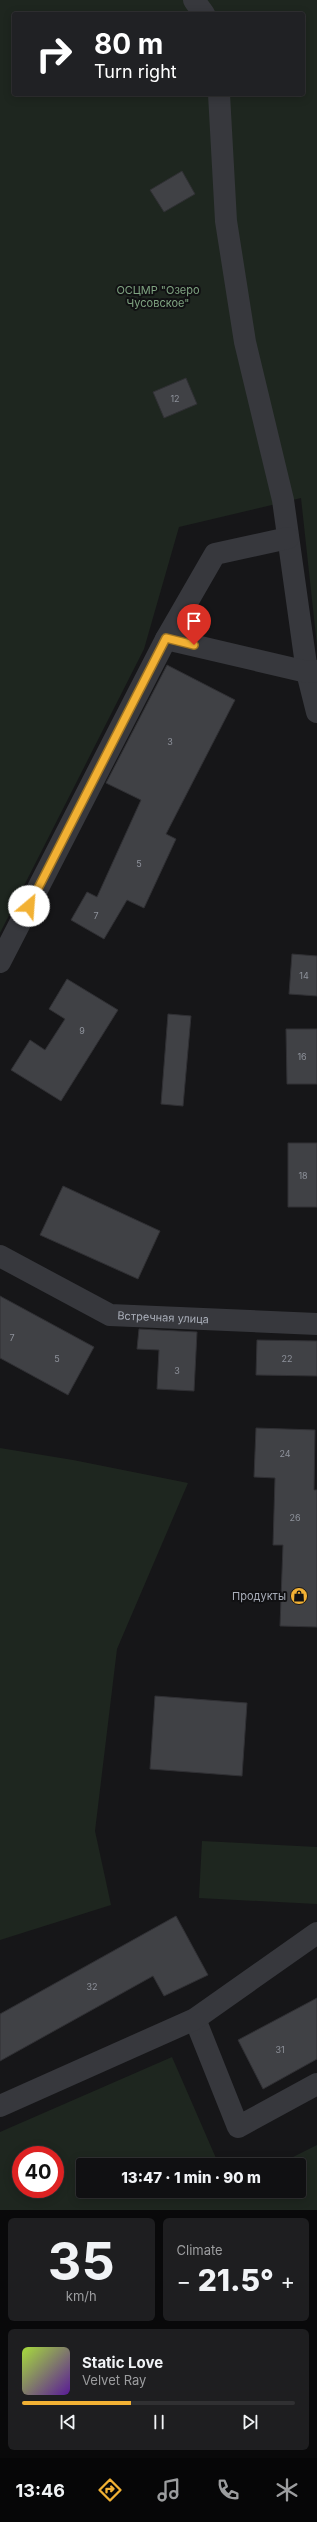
<!DOCTYPE html>
<html lang="en">
<head>
<meta charset="utf-8">
<style>
  body { margin:0; font-family:Inter,sans-serif; background:#1e1e20; color:#f1f3f6; height:100vh; display:flex; flex-direction:column; font-size:15px; white-space:nowrap }
  * { box-sizing:border-box; margin:0 }
  p { font-size:13px; color:#9c9d9f }
  .icon { flex:none; width:22px; height:22px; fill:none; stroke:currentColor; stroke-width:2; stroke-linecap:round; stroke-linejoin:round }
  .map { position:relative; height:2210px; overflow:hidden }
  .panel { display:flex; flex-direction:column; gap:8px; padding:8px; background:#09090a; flex:1 }
  .panel>* { flex:none }
  .guide { position:absolute; left:12px; top:12px; width:293px; height:84px; border-radius:4px; box-shadow:0 2px 10px #0003,0 0 0 1px #303032; background:#202124; color:#fff; overflow:hidden }
  .speed { position:absolute; left:12px; top:2146px; display:flex; gap:8px; font-size:20px; font-weight:700; text-align:center }
  .speed>* { display:grid; place-content:center; width:52px; height:52px; border-radius:50%; background:#101012; box-shadow:0 2px 10px #0003,0 0 0 1px #303032; line-height:1 }
  .speed .limit { border:6px solid #d22; background:#fff; color:#111 }
  .pin { position:absolute; display:grid; place-items:center; width:34px; height:34px; color:#fff; margin:-41px -17px; border-radius:50% 50% 50% 0; rotate:-45deg; box-shadow:0 0 4px #0007 }
  .pin .icon { rotate:45deg }
  .me { position:absolute; width:44px; margin:-22px; rotate:27deg; stroke-linejoin:round; filter:drop-shadow(0 0 3px #0008) }
  .turn { display:flex; align-items:center; gap:14px; height:84px; padding:0 16px; font-size:18px }
  .turn .icon { width:52px; height:52px; stroke-width:2.5 }
  .turn b { display:block; font-size:28px; line-height:34px }
  .big { font-size:30px; font-weight:800; line-height:1.1 }
  .panel .widget { flex:1; display:flex; flex-direction:column; justify-content:center; gap:6px; min-width:0; padding:0 14px; border-radius:6px; background:#1e1e20 }
  .panel .dial { align-items:center; gap:0 }
  .dial b { font-size:52px; line-height:1 }
  .song { display:flex; align-items:center; gap:12px }
  .cover { width:48px; height:48px; border-radius:6px; background:linear-gradient(135deg,hsl(80 70% 55%),hsl(270 70% 35%)) }
  .played { height:4px; border-radius:2px; background:linear-gradient(90deg,#f2b134 40%,#303032 40%) }
  .keys { display:flex; justify-content:space-around; direction:ltr }
  .heat { display:flex; justify-content:space-between; align-items:center; font-size:22px; direction:ltr }
  .panel .tiles { flex:1; display:grid; gap:8px; grid-template-columns:1fr 1fr }
  .widget:last-child { grid-column:span 2 }
  .trip { position:absolute; left:76px; top:2158px; width:230px; height:40px; border-radius:4px; background:#101012; box-shadow:0 2px 10px #0003,0 0 0 1px #303032; font-weight:800; line-height:40px; text-align:center }
  .tab-bar { display:flex; height:64px; justify-content:space-around; align-items:center; background:#060607; color:#9c9d9f }
  .tab-bar .icon { width:28px; height:28px }
  .tab-bar .current { color:#f2b134 }
  .tab-bar b { font-size:18px; color:#f1f3f6 }
  .map>svg:first-child { display:block }
  .green { fill:#1e261f; fill-rule:evenodd }
  .building { fill:#404145; stroke:#303034 }
  .lines { fill:none; stroke-linecap:round; stroke-linejoin:round }
  .minor { stroke:#37383d; stroke-width:22 }
  .route-casing { stroke:#9d7322; stroke-width:10 }
  .route { stroke:#f2b134; stroke-width:7 }
  .labels { text-anchor:middle; dominant-baseline:central; stroke-width:4; stroke-linejoin:round; paint-order:stroke }
  .number-label { font-size:9px; fill:#8e929b }
  .park-label { font-size:11px; fill:#7fa381; stroke:#111113 }
  .street-label { font-size:11px; fill:#a8adb8; stroke:#111113 }
  .poi-label { font-size:11px; fill:#a8adb8; stroke:#111113; text-anchor:end }
</style>
</head>
<body>
<div class="map">
<svg width="317" height="2210" viewBox="0 0 317 2210">
  <rect width="100%" height="100%" fill="#161618"/>
  <path class="green" d="M0 0H317V646L301 498 179 527 144 649 0 933ZM14 14H303V94H14Z
    M0 1448 73 1460 188 1483 117 1649 95 1831 111 1905 0 1940Z
    M202 1841 317 1847V1904L199 1898Z
    M172 2057 219 2165H83V2191H299V2165H277L317 2145V2210H0V2132ZM21 2155H55V2189H21Z"/>
  <path class="building" d="M182 171 195 194 164 212 150 190Z
    M186 378 197 404 164 418 153 392Z
    M167 665 235 700 166 834 176 839 144 908 127 900 104 939 71 920 87 892 97 897 141 800 106 783Z
    M292 954 317 956V996L289 994Z
    M67 979 118 1010 61 1101 11 1070 30 1040 45 1050 65 1019 49 1009Z
    M168 1014 191 1016 183 1106 161 1104Z
    M286 1029H317V1084H287Z
    M288 1143H317V1207H288Z
    M63 1186 160 1231 138 1279 40 1235Z
    M0 1296 94 1347 68 1395 0 1358Z
    M139 1329 197 1332 194 1391 157 1389 159 1350 137 1349Z
    M257 1340 317 1341V1376L256 1375Z
    M256 1428 315 1430 314 1490H317V1627L280 1626 283 1545H273L275 1478 254 1477Z
    M155 1696 247 1703 242 1776 150 1769Z
    M176 1916 208 1975 164 1996 153 1976 0 2061V2014Z
    M317 1998V2059L263 2089 238 2040Z"/>
  <g class="lines">
    <g class="minor">
      <path d="M194 0 204 14"/>
      <path d="M219 94 226 221 245 342 283 500 307 672 317 712"/>
      <path d="M166 639 307 672 317 671"/>
      <path d="M0 962 166 639 215 554 288 538"/>
      <path id="s1" d="M0 1256 110 1315 317 1324"/>
      <path d="M195 2019 238 2127 317 2084"/>
      <path d="M0 2106 195 2019 317 1933"/>
    </g>
  </g>
  <g class="lines">
    <g class="route-casing">
      <path id="route" d="M29 906 166 638 194 645"/>
    </g>
    <use href="#route" class="route"/>
  </g>
  <defs>
    <g id="shop-disc" transform="scale(0.9)"><circle r="9.5" fill="#f2b134" stroke="#111113"/><path d="M-5-2.5h2.3a2.7 3.5 0 0 1 5.4 0H5L5.5 6h-11ZM-1.5-2.5h3a1.5 2.3 0 0 0-3 0Z" fill="#111"/></g>
  </defs>
  <g fill-rule="evenodd">
    <use href="#shop-disc" x="299" y="1596"/>
  </g>
  <g class="labels">
    <g class="number-label">
      <text x="175" y="398">12</text>
      <text x="170" y="741">3</text>
      <text x="139" y="863">5</text>
      <text x="96" y="915">7</text>
      <text x="304" y="975">14</text>
      <text x="82" y="1030">9</text>
      <text x="302" y="1056">16</text>
      <text x="303" y="1175">18</text>
      <text x="12" y="1337">7</text>
      <text x="57" y="1358">5</text>
      <text x="287" y="1358">22</text>
      <text x="177" y="1370">3</text>
      <text x="285" y="1453">24</text>
      <text x="295" y="1517">26</text>
      <text x="92" y="1986">32</text>
      <text x="280" y="2049">31</text>
    </g>
    <g class="park-label">
      <text x="158" y="290">ОСЦМР "Озеро<tspan x="158" dy="13">Чусовское"</tspan></text>
    </g>
    <g class="street-label">
      <text stroke="none"><textPath href="#s1" startOffset="178">Встречная улица</textPath></text>
    </g>
    <g class="poi-label">
      <text x="286" y="1596">Продукты</text>
    </g>
  </g>
</svg>
<div class="speed"><div class="limit">40</div></div>
<div class="pin" style="left:194px;top:645px;background:#d93025"><svg class="icon" aria-label="arrive" viewBox="0 0 24 24"><path d="M6 21V4h12l-3 4 3 4H6"/></svg></div>
<svg class="me" style="left:29px;top:906px" viewBox="-20 -20 40 40"><circle r="19" fill="#fff"/><path d="M0-13L10 11 0 6-10 11z" fill="#f2b134"/></svg>
<div class="trip">13:47 · 1 min · 90 m</div>
<div class="guide">
<div class="turn"><svg class="icon" aria-label="right" viewBox="0 0 24 24"><path d="M7 20v-9h11M14 6l5 5-5 5"/></svg><div><b>80 m</b>Turn right</div></div>
</div>
</div>
<section class="panel">
<div class="tiles">
<div class="widget dial"><b>35</b><p>km/h</p></div>
<div class="widget"><p>Climate</p>
<div class="heat"><a>−</a><b class="big">21.5°</b><a>+</a></div>
</div>
<div class="widget">
<div class="song"><i class="cover"></i><div><b>Static Love</b><p>Velvet Ray</p></div></div>
<div class="played"></div>
<div class="keys"><svg class="icon" aria-label="previous" viewBox="0 0 24 24"><path d="M18 5L8 12l10 7zM5 5v14"/></svg><svg class="icon" aria-label="pause" viewBox="0 0 24 24"><path d="M8 5v14M16 5v14"/></svg><svg class="icon" aria-label="next" viewBox="0 0 24 24"><path d="M6 5l10 7-10 7zM19 5v14"/></svg></div>
</div>
</div>
</section>
<nav class="tab-bar">
<b>13:46</b>
<svg class="icon current" aria-label="directions" viewBox="0 0 24 24"><path d="M12 3l9 9-9 9-9-9zM9 14v-3h6M13 9l2 2-2 2"/></svg>
<svg class="icon" aria-label="music" viewBox="0 0 24 24"><path d="M9 18V5l10-2v13"/><circle cx="6" cy="18" r="3"/><circle cx="16" cy="16" r="3"/></svg>
<svg class="icon" aria-label="phone" viewBox="0 0 24 24"><path d="M5 4h4l2 5-3 2q2 4 5 5l2-3 5 2v4C11 20 4 13 5 4z"/></svg>
<svg class="icon" aria-label="climate" viewBox="0 0 24 24"><path d="M12 3v18M4 7l16 10M4 17L20 7"/></svg>
</nav>
</body>
</html>
